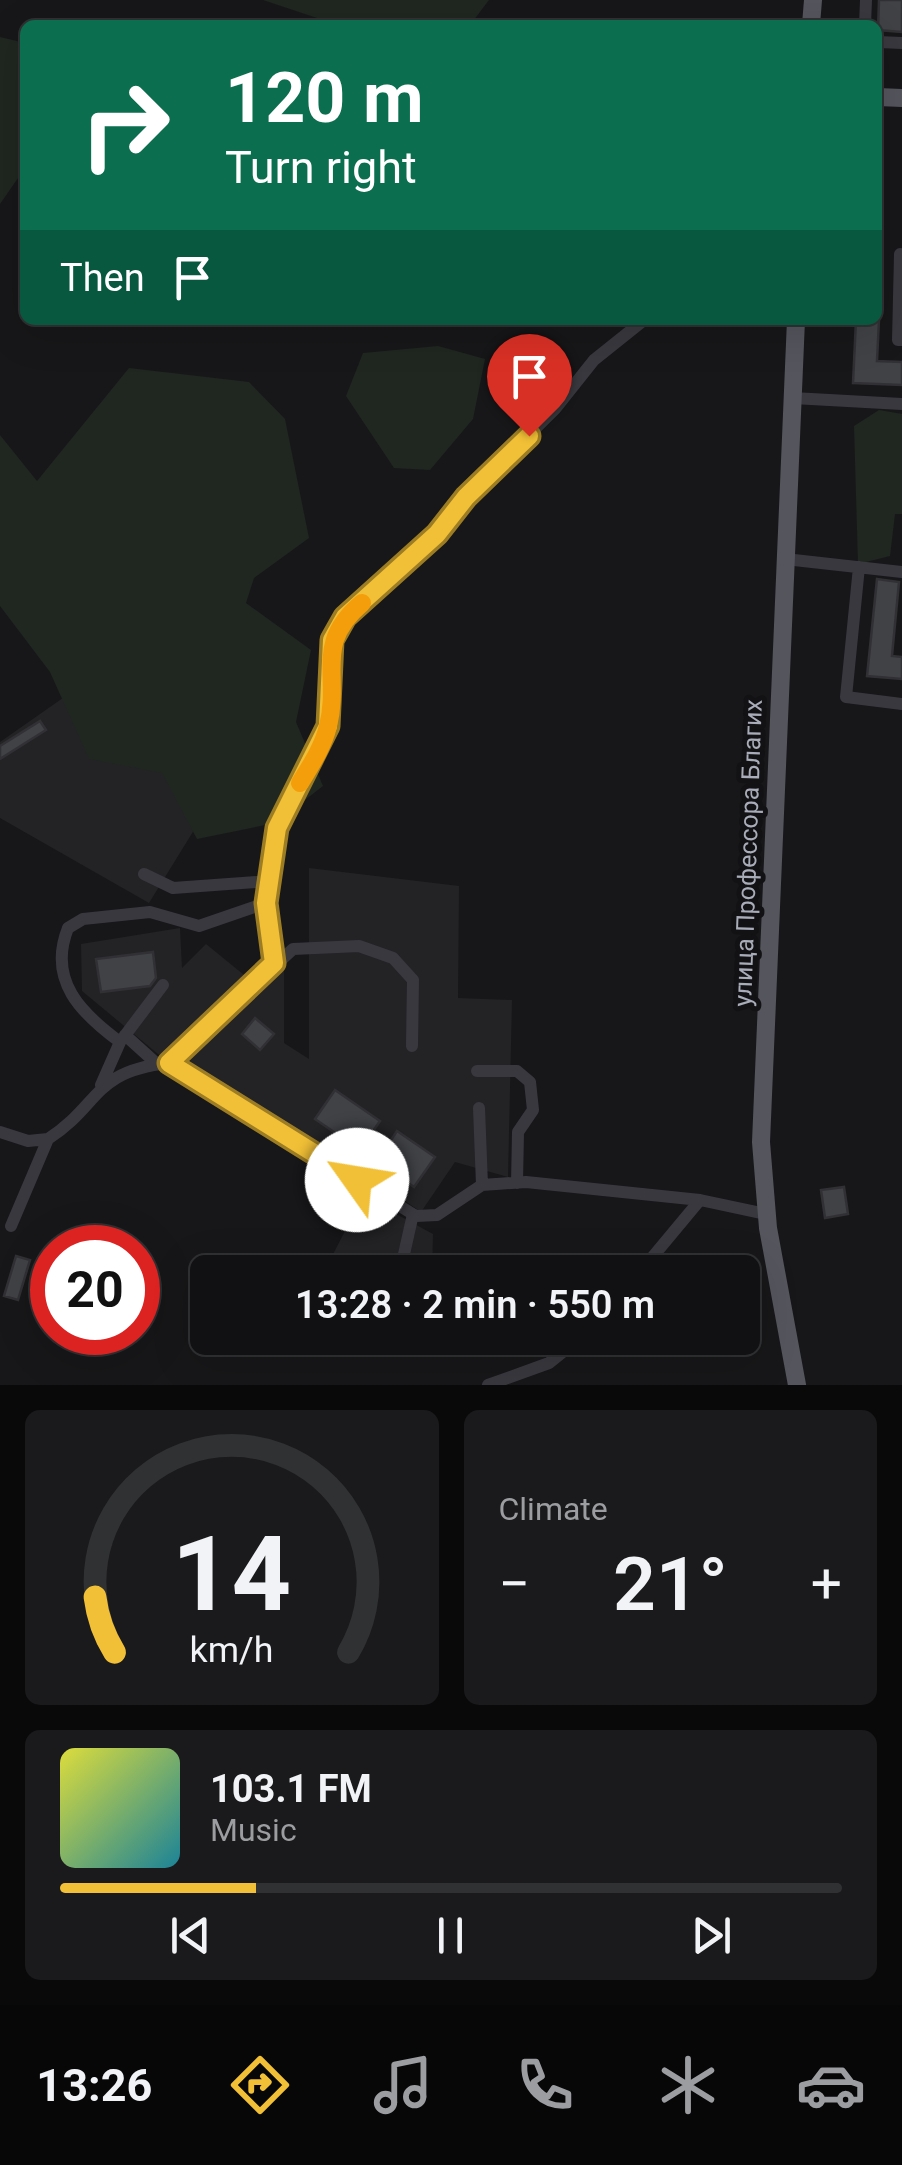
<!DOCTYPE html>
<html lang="en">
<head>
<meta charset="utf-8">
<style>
  body { margin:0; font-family:Roboto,sans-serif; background:#1a1a1c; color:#f1f3f6; height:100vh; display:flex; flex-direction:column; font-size:38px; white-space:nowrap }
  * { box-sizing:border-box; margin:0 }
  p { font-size:32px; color:#9c9da0 }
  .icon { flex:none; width:55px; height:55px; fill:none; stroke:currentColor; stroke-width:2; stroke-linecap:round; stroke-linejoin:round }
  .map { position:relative; height:1385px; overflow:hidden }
  .sheet { display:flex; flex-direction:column; gap:25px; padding:25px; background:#09090a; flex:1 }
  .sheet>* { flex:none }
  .top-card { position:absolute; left:20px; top:20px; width:862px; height:305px; border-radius:15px; box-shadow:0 10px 40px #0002,0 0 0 2px #303133; background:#0b6e4f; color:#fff; overflow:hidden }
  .speed { position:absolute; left:30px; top:1225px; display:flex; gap:20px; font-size:50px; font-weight:700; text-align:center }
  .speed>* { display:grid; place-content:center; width:130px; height:130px; border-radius:50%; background:#111113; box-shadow:0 10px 40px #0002,0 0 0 2px #303133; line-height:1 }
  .speed .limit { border:15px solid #d22; background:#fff; color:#111 }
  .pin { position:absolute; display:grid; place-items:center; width:85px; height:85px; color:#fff; margin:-102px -42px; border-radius:50% 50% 50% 0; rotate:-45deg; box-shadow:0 0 10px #0007 }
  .pin .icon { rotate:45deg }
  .me { position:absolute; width:110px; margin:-55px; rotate:302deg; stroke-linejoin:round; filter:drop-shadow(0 0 8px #0008) }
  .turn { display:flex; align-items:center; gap:35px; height:210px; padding:0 40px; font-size:45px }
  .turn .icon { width:130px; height:130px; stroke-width:2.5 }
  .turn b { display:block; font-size:70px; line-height:85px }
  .then { display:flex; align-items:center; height:95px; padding:0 40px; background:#0003; gap:20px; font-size:38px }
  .big { font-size:75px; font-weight:600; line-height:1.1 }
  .sheet .tile { flex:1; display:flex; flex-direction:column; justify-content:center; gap:15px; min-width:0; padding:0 35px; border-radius:15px; background:#1a1a1c }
  .sheet .dial { align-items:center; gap:0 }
  .dial svg { height:260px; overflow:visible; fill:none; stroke:#303133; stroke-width:7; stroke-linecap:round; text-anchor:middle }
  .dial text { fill:#f1f3f6; stroke:none }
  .song { display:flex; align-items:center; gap:30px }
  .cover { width:120px; height:120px; border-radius:15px; background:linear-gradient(135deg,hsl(60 70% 55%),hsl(190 70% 35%)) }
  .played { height:10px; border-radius:5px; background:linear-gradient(90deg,#f1c036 25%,#303133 25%) }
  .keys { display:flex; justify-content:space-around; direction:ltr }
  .heat { display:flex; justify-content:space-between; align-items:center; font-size:55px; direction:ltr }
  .sheet .tiles { flex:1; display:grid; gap:25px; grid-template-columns:1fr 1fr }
  .tile:last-child { grid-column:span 2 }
  .trip { position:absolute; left:190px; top:1255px; width:570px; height:100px; border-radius:15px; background:#111113; box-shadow:0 10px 40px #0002,0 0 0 2px #303133; font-weight:600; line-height:100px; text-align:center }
  .tab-bar { display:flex; height:160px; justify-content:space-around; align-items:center; background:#070708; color:#9c9da0 }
  .tab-bar .icon { width:70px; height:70px }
  .tab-bar .selected { color:#f1c036 }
  .tab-bar b { font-size:45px; color:#f1f3f6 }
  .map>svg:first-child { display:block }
  .built { fill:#232326 }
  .green { fill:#1f2720 }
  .building { fill:#414246; stroke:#313135; stroke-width:2.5 }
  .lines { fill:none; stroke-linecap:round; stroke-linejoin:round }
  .minor { stroke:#38383e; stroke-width:12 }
  .major { stroke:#54555d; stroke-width:18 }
  .route-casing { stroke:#9d7d23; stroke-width:25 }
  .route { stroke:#f1c036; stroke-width:18 }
  .slow { stroke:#f59e0b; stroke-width:18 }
  .labels { text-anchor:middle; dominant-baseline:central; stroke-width:10; stroke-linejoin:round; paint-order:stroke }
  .street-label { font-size:25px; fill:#a9adb9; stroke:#121214 }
</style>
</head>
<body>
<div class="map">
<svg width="902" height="1385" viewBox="0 0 902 1385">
  <rect width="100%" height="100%" fill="#171719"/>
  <path class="built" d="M90 679 207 809 149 903 0 818V742Z
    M309 868 459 886 458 998 512 1000 508 1177 455 1162 421 1212 352 1164 346 1168 185 1058 284 963V1043L309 1059Z
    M180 928 182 968 206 944 249 979 164 1059 82 991 81 944Z
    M363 1196 433 1234 432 1272H336L326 1268Z"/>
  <path class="green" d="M263 0H489L470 25H338Z
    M0 37 25 43V168L0 204Z
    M438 346 485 359 473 419 430 470 394 468 346 396 363 353Z
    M129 368 249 382 285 419 309 538 254 578 246 603 311 650 296 722 323 786 275 823 197 839 162 773 89 759 50 672 0 606V435L37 481Z
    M879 410 902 414V514H895L890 556 858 564 854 426Z"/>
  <path class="building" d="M879 0H902V32L878 30Z
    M856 320H879L877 361 902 362V385L853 383Z
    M877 579 899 582 892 656 902 657V679L867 676Z
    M40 721 46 730 0 759V746Z
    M153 952 156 978 150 986 101 992 96 959Z
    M255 1018 274 1034 260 1050 242 1034Z
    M335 1090 380 1121 360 1150 315 1119Z
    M397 1131 435 1157 414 1187 377 1161Z
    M844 1187 848 1214 825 1218 821 1190Z
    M16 1256 30 1260 18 1300 4 1296Z"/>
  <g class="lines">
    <path class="minor" d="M865 25 866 0
      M878 42 902 43
      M900 254 898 340H902
      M793 398 902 404
      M785 559 902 572
      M859 567 846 697 902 704
      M144 874 173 888 270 881
      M274 963 266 903 277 829 328 726 329 659 333 640 345 617 437 534 466 497 555 409 594 360 644 320
      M125 1035 157 1064
      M120 1042C82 1014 47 981 68 928L83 919 150 912 199 926 266 903
      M169 1063 293 949 359 946 393 958 413 980 412 1046
      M477 1071H517L530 1082 533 1110 518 1132 517 1183
      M101 1085 120 1042 163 985
      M479 1108 482 1185
      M0 1132 28 1141 48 1139C101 1105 92 1071 169 1063L416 1216 437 1215 482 1185 526 1182 700 1200 766 1214
      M11 1226 48 1139
      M400 1272 413 1214
      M640 1272 700 1200
      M488 1385 549 1363 580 1338"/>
    <path class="major" d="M811 25 813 0
      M878 97 902 98
      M796 320 761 1142 768 1228 797 1385"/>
  </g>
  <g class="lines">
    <g class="route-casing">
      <path id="route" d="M357 1180 169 1063 274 963 266 903 277 828 328 726 332 640 345 617 437 534 466 497 529 436"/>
    </g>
    <use href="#route" class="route"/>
    <path class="slow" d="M300 783C311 765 323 747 328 726 341 675 313 644 362 603"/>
  </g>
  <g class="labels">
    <g class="street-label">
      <text transform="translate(748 853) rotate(-88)">улица Профессора Благих</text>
    </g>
  </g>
</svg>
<div class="speed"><div class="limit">20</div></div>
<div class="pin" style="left:529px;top:436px;background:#d93025"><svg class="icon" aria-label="arrive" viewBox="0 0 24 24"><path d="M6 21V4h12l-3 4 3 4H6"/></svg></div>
<svg class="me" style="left:357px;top:1180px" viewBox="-20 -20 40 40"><circle r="19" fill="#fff"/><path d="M0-13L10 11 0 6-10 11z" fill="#f1c036"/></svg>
<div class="trip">13:28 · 2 min · 550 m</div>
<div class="top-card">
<div class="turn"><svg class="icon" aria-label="right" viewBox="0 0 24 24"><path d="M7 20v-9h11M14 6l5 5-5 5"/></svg><div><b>120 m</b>Turn right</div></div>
<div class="then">Then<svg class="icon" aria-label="arrive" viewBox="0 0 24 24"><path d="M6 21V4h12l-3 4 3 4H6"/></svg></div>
</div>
</div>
<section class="sheet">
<div class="tiles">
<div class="tile dial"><svg viewBox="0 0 100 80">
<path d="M14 69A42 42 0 1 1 86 69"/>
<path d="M14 69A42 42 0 0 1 8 52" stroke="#f1c036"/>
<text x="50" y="56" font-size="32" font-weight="700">14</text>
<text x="50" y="72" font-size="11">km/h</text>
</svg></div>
<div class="tile"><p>Climate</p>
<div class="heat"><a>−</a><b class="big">21°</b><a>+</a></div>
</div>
<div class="tile">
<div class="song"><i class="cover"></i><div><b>103.1 FM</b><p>Music</p></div></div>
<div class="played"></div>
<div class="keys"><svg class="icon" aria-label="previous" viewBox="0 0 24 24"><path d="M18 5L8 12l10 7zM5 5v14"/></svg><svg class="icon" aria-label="pause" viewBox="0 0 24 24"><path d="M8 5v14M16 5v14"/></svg><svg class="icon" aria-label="next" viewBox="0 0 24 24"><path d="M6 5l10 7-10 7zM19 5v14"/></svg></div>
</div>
</div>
</section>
<nav class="tab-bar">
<b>13:26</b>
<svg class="icon selected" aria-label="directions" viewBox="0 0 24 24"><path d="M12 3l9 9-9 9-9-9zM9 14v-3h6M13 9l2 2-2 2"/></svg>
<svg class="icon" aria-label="music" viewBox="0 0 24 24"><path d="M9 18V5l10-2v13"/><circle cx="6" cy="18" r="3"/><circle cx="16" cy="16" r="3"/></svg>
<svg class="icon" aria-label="phone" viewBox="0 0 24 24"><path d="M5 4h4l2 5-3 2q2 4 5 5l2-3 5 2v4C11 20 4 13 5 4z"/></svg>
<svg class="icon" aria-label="climate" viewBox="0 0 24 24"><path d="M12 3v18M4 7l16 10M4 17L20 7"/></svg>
<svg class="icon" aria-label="car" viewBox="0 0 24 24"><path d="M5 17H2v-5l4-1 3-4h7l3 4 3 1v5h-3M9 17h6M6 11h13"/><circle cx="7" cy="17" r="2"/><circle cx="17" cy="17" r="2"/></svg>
</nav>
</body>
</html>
